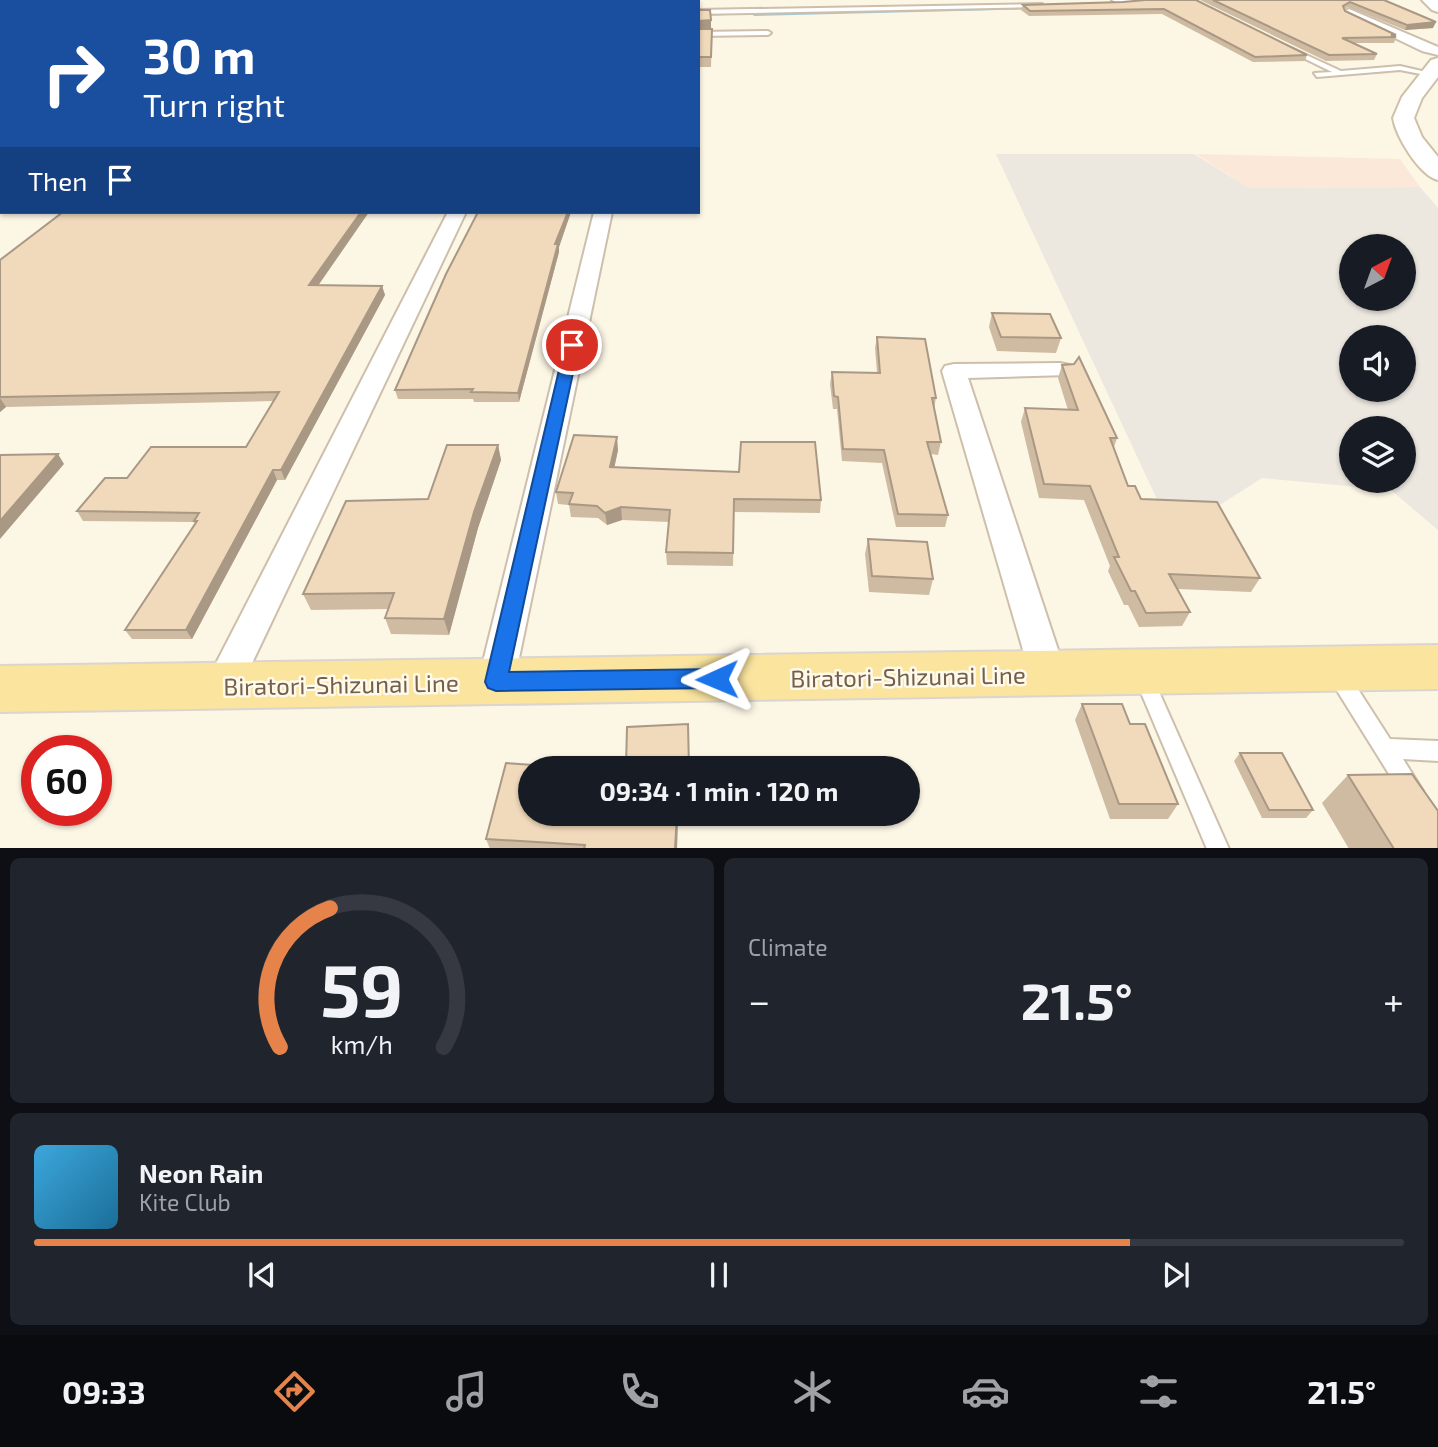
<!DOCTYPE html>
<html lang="en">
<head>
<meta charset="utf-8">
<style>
  body { margin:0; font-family:"Exo 2",sans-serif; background:#20242c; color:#f1f3f6; height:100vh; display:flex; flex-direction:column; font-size:26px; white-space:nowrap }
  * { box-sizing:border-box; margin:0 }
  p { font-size:23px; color:#9ea1a6 }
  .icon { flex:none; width:38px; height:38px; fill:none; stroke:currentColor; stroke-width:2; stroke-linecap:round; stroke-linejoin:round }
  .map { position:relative; height:848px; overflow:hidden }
  .sheet { display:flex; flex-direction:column; gap:10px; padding:10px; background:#0d0f14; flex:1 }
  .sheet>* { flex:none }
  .guide { position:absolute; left:0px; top:0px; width:700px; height:214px; box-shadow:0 2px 5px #0004; background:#1a4fa0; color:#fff; overflow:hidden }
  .needle { width:46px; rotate:41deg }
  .fabs { position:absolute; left:1339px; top:234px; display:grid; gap:14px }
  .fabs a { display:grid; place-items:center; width:77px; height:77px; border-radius:50%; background:#171b24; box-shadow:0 2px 5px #0004; font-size:35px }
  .speed { position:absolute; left:21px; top:735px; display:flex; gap:14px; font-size:35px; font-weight:700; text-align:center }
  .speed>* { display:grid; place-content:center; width:91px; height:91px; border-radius:50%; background:#171b24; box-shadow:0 2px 5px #0004; line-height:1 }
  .speed .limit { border:10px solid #d22; background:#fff; color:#111 }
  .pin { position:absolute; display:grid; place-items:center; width:60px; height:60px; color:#fff; margin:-30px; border:4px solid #fff; border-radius:50%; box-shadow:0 2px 7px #0007 }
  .me { position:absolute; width:77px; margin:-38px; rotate:269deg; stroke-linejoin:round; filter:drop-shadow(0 0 5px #0008) }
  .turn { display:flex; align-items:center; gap:24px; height:147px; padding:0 28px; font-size:32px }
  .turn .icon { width:91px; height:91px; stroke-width:2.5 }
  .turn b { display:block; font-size:49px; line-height:60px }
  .then { display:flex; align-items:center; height:66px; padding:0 28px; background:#0003; gap:14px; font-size:26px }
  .big { font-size:52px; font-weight:700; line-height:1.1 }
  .sheet .tile { flex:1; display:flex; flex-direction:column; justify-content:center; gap:10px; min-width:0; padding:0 24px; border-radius:10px; background:#20242c }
  .sheet .dial { align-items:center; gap:0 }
  .dial svg { height:182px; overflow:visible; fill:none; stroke:#363941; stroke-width:7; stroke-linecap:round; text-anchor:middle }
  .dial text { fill:#f1f3f6; stroke:none }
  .song { display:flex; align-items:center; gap:21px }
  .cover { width:84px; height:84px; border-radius:10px; background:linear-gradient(135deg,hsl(200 70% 55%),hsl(200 70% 35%)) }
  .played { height:7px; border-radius:4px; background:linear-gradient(90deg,#e5834b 80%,#363941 80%) }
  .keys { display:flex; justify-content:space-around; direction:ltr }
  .heat { display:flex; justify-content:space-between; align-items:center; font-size:38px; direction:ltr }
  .sheet .tiles { flex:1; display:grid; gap:10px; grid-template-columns:1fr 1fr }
  .tile:last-child { grid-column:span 2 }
  .trip { position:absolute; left:518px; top:756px; width:402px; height:70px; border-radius:35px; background:#171b24; box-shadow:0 2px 5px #0004; font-weight:700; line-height:70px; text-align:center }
  .tabs { display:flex; height:112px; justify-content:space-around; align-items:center; background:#090b0e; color:#9ea1a6 }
  .tabs .icon { width:49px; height:49px }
  .tabs .current { color:#e5834b }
  .tabs b { font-size:32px; color:#f1f3f6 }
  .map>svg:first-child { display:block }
  .commercial { fill:#fce8d8 }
  .industrial { fill:#ece7df; fill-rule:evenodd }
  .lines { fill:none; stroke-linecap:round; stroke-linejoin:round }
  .stream { fill:#9fc7d7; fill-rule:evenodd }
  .lane-casing { stroke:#cdbfab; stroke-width:4 }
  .street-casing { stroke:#cdbfab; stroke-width:4 }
  .secondary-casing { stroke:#d0c0a8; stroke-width:4 }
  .primary-casing { stroke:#dbd5d0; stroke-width:4 }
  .path { stroke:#d6bca0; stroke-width:2; stroke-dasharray:1 2.5; stroke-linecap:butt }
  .lane { fill:#fff; fill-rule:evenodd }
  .street { fill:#fff; fill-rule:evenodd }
  .secondary { fill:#fff; fill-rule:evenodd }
  .primary { fill:#fae49e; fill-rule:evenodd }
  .wall { fill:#cfbba2 }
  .shaded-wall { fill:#a99884 }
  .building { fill:#f1d9bc; stroke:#a99884; stroke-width:2 }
  .route { fill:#1a73e8; stroke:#114b97; stroke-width:2 }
  .labels { text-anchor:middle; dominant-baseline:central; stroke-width:5; stroke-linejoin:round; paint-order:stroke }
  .near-street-label { font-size:24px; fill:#745f4a; stroke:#fffaeb }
</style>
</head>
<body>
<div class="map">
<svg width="1438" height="849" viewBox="0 0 1438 849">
  <rect width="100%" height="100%" fill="#fcf6e5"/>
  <path class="commercial" d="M1196 154 1400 159 1420 187 1249 188Z"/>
  <path class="industrial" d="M996 154H1194L1249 188 1420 187 1438 208V530L1391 490 1262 478 1215 508 1162 510ZM1351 247H1404V299H1351ZM1351 338H1404V390H1351ZM1351 429H1404V481H1351Z"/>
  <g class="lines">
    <path class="stream" d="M1035 7 1036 9 754 16 752 14 698 16V14L754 12 756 14Z
      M0 29H2V31H0Z"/>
    <g class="lane-casing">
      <path id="lane" d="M1112 0H1165L1121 5Z
        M1042 4 1040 7 698 14V10Z
        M698 32 768 31 771 33 768 35 698 36Z
        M1287 48H1291L1341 71 1400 66 1435 74 1431 76 1400 70 1317 77 1314 73 1332 72 1287 50Z
        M1338 667 1345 669 1390 739 1438 741V761L1403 759 1423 791 1420 798 1412 801 1404 798 1331 681 1329 675 1331 669Z
        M1143 668 1150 670 1152 676 1229 849H1207L1134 676 1136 670Z"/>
    </g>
    <g class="street-casing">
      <path id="street" d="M653 0H663V2H653Z
        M1349 9 1438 47V55L1422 51 1345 14 1343 12Z
        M448 212H466L236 697 223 702 210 697 205 686 210 675Z
        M594 212H612L514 682 509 693 496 698 483 693 478 682Z
        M1060 363 1069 365 1072 370 1069 375 968 378 1066 674 1061 685 1048 689 1035 685 1030 674 942 371 945 366 954 364Z"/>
    </g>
    <g class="secondary-casing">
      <path id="secondary" d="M1422 0H1438V12L1432 10Z
        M1438 58V77L1422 98 1414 118 1422 137 1438 157V180C1420 176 1396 137 1393 118L1402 97 1431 60Z"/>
    </g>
    <g class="primary-casing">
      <path id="primary" d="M1438 645V689L0 712V666Z"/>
    </g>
    <path class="path" d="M280 2 283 0"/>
    <use href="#lane" class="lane"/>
    <use href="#street" class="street"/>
    <use href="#secondary" class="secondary"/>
    <use href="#primary" class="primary"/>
  </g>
  <path class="wall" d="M1145 0 1307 55 1305 61 1253 62 1162 14 1029 16 1021 10 1023 5 1123 2Z
    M1200 0H1384L1433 28 1405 30 1348 7 1344 9 1345 11 1396 35 1395 37H1396L1394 43H1354L1377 54 1374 60 1326 61Z
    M698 10 712 29 711 67H698Z
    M63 212H369L318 286H382L385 295 285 480H277L192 639H132L125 630 195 524 194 522 83 521 77 511 127 478 246 447 274 401 6 407 0 412V260Z
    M478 212H571L559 247V252L519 402H474L473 399H398L395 390Z
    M992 313 1061 338 1056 353 997 351 989 327Z
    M877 337 936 398 934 409 941 442 938 455 931 454 948 515 945 527H896L882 463 842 461 837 409H833L830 384 832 372 877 373 875 348Z
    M1062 365 1117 438 1114 447 1128 486 1141 499 1260 578 1251 592 1178 589 1190 612 1182 626 1139 627 1128 605H1124L1108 571 1110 566 1084 500 1039 498 1021 422 1025 408 1068 410 1058 378Z
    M498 445 501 460 478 528 449 635 391 634 385 618 388 609 311 610 303 594Z
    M618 450 614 467 821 500 820 513 734 512 733 566 667 565 666 552 669 522 622 520 607 525 598 518 571 517 569 505 558 504 556 492Z
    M868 539 933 579 929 595 869 592 865 554Z
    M1082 704 1178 804 1168 819H1110L1075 720Z
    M627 727 689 768H626Z
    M1240 753 1313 810 1306 818H1262L1234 761Z
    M1348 775 1438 849H1349L1322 803Z
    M530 814H569L568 820H651L678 814 677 849H490L486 839Z"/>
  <path class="shaded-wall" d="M74 0H85L82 2H70Z
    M711 20V29L698 30V21Z
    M1436 22 1433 28 1405 30 1407 25Z
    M361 212H369L312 294 309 285Z
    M568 212H571L559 247V252L519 402 518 393 555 244Z
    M382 286 385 295 285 480 281 470Z
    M0 398 6 407 0 412Z
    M617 437 618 450 612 479 610 467Z
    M498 445 501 460 478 528 449 635 444 619 474 512Z
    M58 454 64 464 0 539V521Z
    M273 470 277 480 192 639 186 630Z
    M621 507 622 520 607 525 605 513Z
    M563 814H569L565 834 562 820Z
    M677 814H678L677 849H675Z"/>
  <path class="building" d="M0 0H74L70 2H2V22H0Z
    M1145 0H1196L1307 55 1255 57 1164 9 1030 11 1023 5 1123 2Z
    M1213 0H1384L1436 22 1407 25 1350 2 1343 6 1345 11 1396 35H1391L1396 37 1342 38 1377 54 1329 55Z
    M698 10H710L711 20 698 21Z
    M698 29H712L711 57H698Z
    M63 212H361L309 285 382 286 281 470H273L186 630H125L197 521H194L199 513 77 511 105 478H127L151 447H246L279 392 0 397V260Z
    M478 212H568L555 244H558L518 393 471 392 473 389 395 390 446 274Z
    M992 313 1050 314 1061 338 1001 337Z
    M877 337 925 339 936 398H932L941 442H927L948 515 898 514 884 450 843 449 838 397 834 396 832 372 880 373Z
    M1079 357 1117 438H1110L1128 486H1135L1141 499 1217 502 1260 578 1169 574 1190 612 1146 613 1135 591H1131L1114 557H1119L1090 486 1044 484 1025 408 1078 410 1062 365 1074 364Z
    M574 435 617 437 610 467 739 472 741 442H815L821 500 734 499 733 553 666 552 670 510 621 507 605 513 597 506 569 504 573 493 556 492Z
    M447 445H498L474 512 444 619 385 618 394 593 303 594 346 501 428 499Z
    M58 454 0 521V455Z
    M868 539 927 542 933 579 872 576Z
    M1082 704H1122L1130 724H1145L1178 804H1119Z
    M688 724 689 768H651V766L626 767 627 727Z
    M1240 753H1282L1313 810H1269Z
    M506 763 564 767 563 768H530V814H563L562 820H651V814H677L675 849H584L585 845 486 839Z
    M1412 774 1438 811V849H1394L1348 775Z"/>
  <path class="route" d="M572 341 579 345 509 672 717 669 724 672 727 679 724 685 717 688 496 691 488 688 485 682 565 345Z"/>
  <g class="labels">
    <g class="near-street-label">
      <text transform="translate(908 676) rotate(-1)">Biratori-Shizunai Line</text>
      <text transform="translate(341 684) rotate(-1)">Biratori-Shizunai Line</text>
    </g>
  </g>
</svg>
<div class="fabs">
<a><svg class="needle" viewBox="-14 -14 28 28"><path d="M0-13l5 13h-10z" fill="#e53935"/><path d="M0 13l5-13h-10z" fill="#9ea1a6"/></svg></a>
<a><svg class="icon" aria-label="sound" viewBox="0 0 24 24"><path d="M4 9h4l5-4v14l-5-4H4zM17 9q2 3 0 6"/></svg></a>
<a><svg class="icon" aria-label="layers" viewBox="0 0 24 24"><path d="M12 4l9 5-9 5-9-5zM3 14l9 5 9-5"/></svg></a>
</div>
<div class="speed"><div class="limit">60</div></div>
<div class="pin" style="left:572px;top:345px;background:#d93025"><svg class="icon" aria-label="arrive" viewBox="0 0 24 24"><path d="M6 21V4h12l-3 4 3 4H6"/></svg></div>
<svg class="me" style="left:717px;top:679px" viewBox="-20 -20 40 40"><path d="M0-17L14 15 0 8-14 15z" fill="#1a73e8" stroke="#fff" stroke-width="4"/></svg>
<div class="trip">09:34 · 1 min · 120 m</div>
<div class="guide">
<div class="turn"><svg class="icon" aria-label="right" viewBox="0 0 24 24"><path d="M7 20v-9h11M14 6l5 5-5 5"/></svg><div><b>30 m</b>Turn right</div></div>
<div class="then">Then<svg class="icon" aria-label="arrive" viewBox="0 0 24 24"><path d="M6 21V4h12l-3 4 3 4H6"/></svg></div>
</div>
</div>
<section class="sheet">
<div class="tiles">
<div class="tile dial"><svg viewBox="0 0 100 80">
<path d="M14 69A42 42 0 1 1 86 69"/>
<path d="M14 69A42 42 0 0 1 36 8" stroke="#e5834b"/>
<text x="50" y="56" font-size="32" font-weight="700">59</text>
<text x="50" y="72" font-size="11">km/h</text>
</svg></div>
<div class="tile"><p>Climate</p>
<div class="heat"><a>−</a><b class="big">21.5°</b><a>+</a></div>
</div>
<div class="tile">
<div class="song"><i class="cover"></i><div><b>Neon Rain</b><p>Kite Club</p></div></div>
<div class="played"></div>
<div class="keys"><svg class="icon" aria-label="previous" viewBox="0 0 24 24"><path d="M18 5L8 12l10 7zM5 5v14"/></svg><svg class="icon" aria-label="pause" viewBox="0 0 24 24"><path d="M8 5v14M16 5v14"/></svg><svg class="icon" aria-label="next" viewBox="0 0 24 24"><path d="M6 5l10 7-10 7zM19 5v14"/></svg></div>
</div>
</div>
</section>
<nav class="tabs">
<b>09:33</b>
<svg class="icon current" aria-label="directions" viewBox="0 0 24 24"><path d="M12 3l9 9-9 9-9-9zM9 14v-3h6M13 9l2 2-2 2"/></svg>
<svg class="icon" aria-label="music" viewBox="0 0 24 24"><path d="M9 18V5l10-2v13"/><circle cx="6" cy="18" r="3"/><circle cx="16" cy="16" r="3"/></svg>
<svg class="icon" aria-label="phone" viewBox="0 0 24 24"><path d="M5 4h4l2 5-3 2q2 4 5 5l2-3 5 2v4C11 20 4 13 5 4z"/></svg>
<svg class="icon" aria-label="climate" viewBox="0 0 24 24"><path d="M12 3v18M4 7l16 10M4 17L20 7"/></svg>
<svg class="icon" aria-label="car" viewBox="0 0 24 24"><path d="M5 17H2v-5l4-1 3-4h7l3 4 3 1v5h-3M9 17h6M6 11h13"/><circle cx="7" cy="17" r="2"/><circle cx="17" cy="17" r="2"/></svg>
<svg class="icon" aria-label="filters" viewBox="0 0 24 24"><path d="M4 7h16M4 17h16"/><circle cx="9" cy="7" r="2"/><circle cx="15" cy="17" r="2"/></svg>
<b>21.5°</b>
</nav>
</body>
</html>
